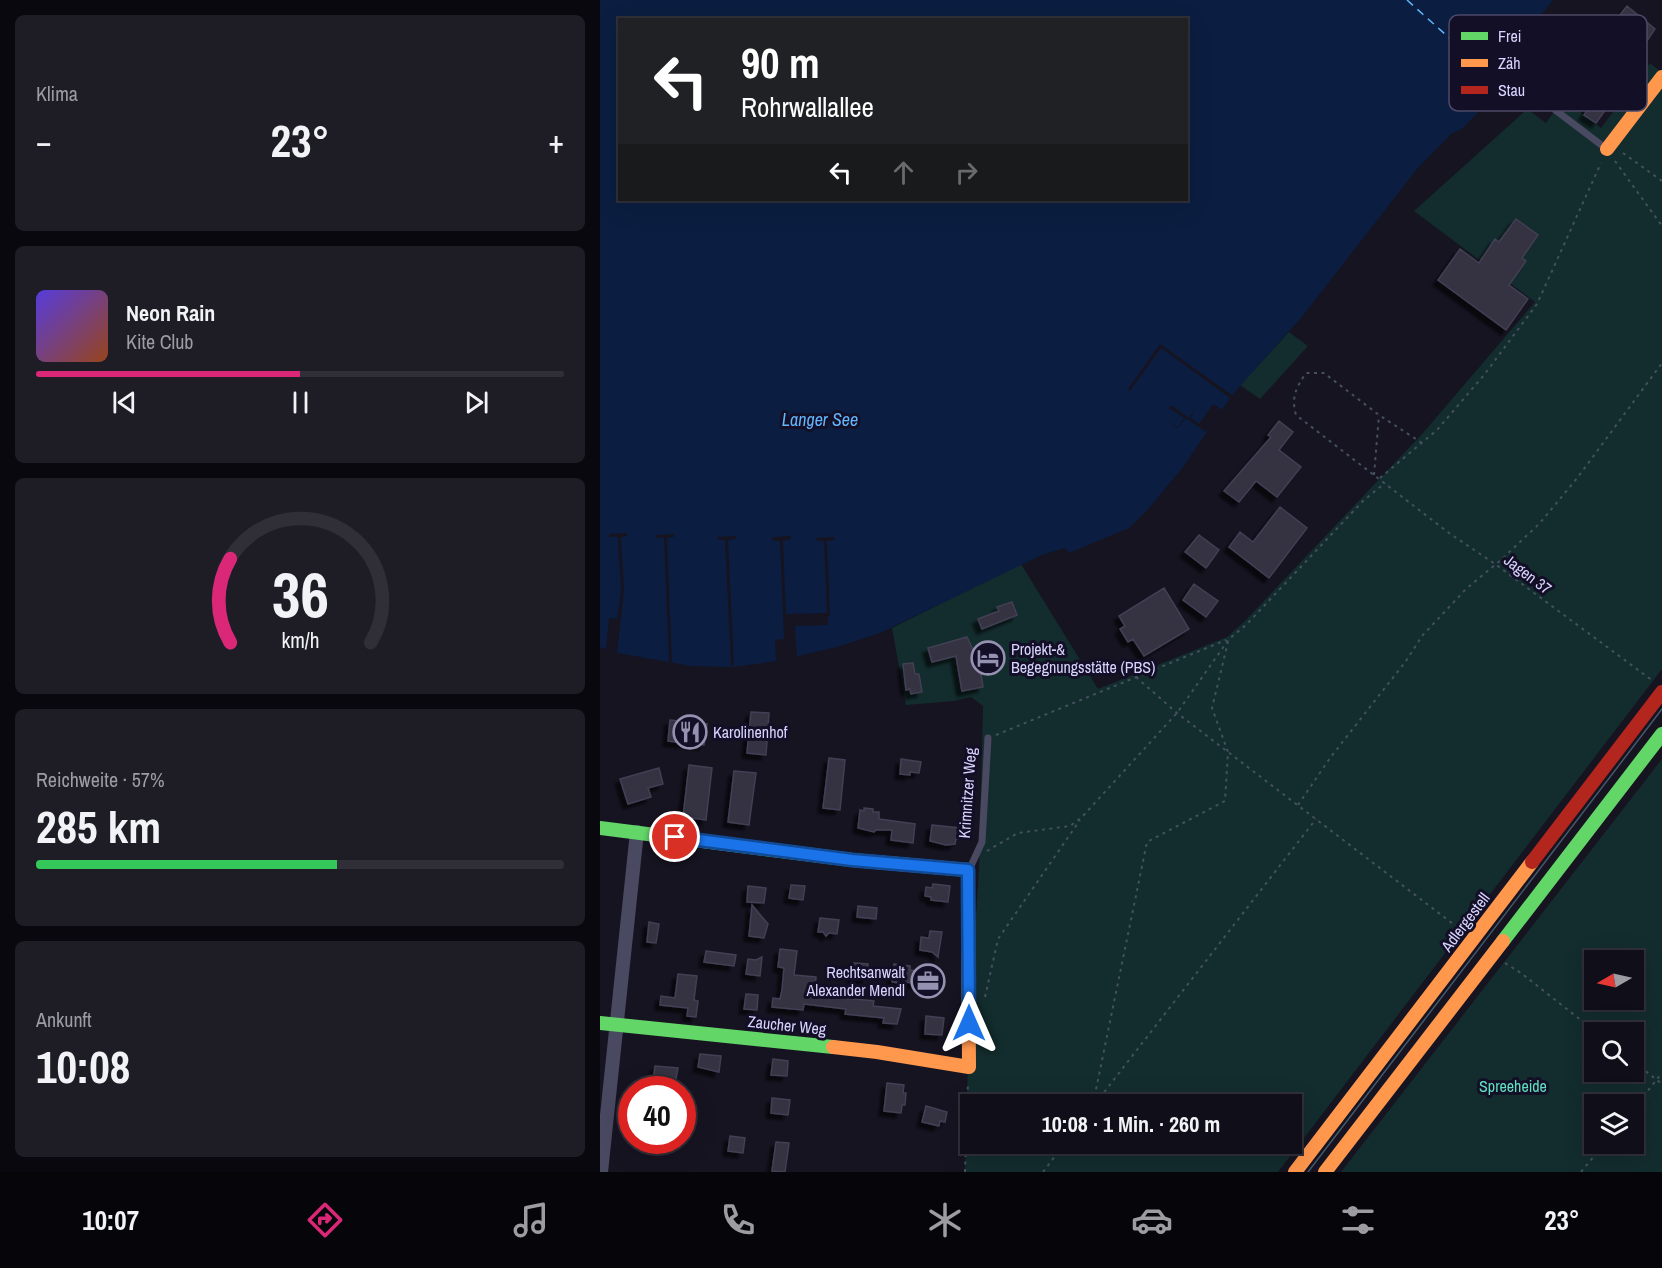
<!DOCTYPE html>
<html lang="de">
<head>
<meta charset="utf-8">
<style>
  body { margin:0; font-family:"Archivo Narrow",sans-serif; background:#1e1d26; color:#f1f3f6; height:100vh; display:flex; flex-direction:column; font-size:22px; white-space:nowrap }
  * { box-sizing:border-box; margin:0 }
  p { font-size:20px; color:#9c9ca2 }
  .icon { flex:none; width:33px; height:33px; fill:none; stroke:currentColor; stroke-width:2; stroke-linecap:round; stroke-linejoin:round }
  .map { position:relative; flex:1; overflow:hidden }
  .panel { display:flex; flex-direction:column; gap:15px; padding:15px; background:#09080e; width:600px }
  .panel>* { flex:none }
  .guide { position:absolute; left:18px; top:18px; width:570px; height:183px; border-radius:0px; box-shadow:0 6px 24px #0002,0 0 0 2px #302f38; background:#202124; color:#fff; overflow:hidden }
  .needle { width:39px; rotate:261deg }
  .controls { position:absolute; left:984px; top:950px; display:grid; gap:12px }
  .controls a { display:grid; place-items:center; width:60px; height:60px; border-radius:0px; background:#100f19; box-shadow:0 6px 24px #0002,0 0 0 2px #302f38; font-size:30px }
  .speed { position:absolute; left:18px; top:1076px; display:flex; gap:12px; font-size:30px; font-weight:700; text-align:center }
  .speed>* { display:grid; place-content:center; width:78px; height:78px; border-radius:50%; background:#100f19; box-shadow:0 6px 24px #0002,0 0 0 2px #302f38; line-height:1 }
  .speed .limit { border:9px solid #d22; background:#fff; color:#111 }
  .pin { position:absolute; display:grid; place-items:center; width:51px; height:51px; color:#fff; margin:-26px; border:3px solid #fff; border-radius:50%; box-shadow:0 2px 6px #0007 }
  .me { position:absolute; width:66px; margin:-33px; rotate:0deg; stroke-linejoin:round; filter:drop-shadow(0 0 4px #0008) }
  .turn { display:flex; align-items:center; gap:21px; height:126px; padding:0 24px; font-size:27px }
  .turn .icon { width:78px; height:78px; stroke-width:2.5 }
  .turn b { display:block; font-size:42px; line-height:51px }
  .lanes { display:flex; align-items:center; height:57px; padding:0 24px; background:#0003; justify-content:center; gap:30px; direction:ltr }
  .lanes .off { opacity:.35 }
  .big { font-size:45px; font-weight:700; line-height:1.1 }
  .panel .tile { flex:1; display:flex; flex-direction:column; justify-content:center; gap:9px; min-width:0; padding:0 21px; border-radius:9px; background:#1e1d26 }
  .panel .dial { align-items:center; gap:0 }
  .dial svg { height:156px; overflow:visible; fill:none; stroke:#302f38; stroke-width:7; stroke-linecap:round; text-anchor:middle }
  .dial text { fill:#f1f3f6; stroke:none }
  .song { display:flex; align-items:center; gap:18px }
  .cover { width:72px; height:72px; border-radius:9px; background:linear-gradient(135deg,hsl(250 70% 55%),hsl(20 70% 35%)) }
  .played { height:6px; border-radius:3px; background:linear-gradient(90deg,#db2777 50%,#302f38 50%) }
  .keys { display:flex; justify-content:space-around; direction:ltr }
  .heat { display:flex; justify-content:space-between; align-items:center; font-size:33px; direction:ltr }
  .charge { height:9px; border-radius:4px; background:linear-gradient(90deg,#34c759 57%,#302f38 0) }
  .trip { position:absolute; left:360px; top:1094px; width:342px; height:60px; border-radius:0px; background:#100f19; box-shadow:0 6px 24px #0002,0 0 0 2px #302f38; font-weight:700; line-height:60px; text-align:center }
  .dock { display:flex; height:96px; justify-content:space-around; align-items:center; background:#06060a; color:#9c9ca2 }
  .dock .icon { width:42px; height:42px }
  .dock .current { color:#db2777 }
  .dock b { font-size:27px; color:#f1f3f6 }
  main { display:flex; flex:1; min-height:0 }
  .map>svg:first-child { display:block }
  .green { fill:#132c2d; fill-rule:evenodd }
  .water { fill:#0b1e41; fill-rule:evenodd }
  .pier { fill:#161421 }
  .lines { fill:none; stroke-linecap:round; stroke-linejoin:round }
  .ferry { stroke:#62b6ff; stroke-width:1.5; stroke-dasharray:8 6; stroke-linecap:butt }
  .building { fill:#343243; stroke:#433f54; stroke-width:1.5; filter:url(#shadow) }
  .path { stroke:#44505f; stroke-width:2; stroke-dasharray:3 4.5; stroke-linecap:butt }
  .lane { stroke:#4a4962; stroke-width:7 }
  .street { stroke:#4a4962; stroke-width:14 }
  .fast { stroke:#63d668; stroke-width:14 }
  .slow { stroke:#ff974d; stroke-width:14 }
  .jam { stroke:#b3261e; stroke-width:14 }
  .tram { stroke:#43596b; stroke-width:1.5 }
  .route-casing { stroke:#114b97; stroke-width:15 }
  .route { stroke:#1a73e8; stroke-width:10 }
  .labels { text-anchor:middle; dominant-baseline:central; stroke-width:6; stroke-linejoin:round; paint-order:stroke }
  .street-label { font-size:16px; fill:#d9d4ff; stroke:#130f26 }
  .poi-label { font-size:16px; fill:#d9d4ff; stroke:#130f26; text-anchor:start }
  .park-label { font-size:16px; fill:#5fe0c0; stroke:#130f26 }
  .water-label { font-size:18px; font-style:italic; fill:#62b6ff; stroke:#130f26 }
  .key { fill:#130f26; stroke:#4e4a67; stroke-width:1.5 }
  .key-label { font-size:16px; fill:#d9d4ff }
</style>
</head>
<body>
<main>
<section class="panel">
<div class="tile"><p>Klima</p>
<div class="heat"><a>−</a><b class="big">23°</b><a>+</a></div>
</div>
<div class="tile">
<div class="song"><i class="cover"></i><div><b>Neon Rain</b><p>Kite Club</p></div></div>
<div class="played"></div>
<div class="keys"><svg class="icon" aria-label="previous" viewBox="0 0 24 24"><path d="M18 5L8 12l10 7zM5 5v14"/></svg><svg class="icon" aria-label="pause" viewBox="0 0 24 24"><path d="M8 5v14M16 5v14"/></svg><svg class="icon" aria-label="next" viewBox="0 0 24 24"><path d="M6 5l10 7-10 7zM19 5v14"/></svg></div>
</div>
<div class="tile dial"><svg viewBox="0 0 100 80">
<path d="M14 69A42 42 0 1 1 86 69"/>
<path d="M14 69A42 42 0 0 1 14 26" stroke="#db2777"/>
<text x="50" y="56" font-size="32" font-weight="700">36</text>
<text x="50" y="72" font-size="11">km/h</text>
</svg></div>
<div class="tile"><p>Reichweite · 57%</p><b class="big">285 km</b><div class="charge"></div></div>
<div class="tile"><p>Ankunft</p><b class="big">10:08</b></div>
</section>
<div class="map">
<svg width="1062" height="1172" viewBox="0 0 1062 1172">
  <defs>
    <filter id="shadow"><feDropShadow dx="-5" dy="5" stdDeviation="1.5" flood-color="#0009"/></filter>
  </defs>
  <rect width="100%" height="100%" fill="#161421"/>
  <path class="green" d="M1050 63 1062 73V669L678 1172H365L369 1023 379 869 383 706 371 697 354 701 306 705 292 628 421 564 498 689 627 637 645 621 823 433 935 302 814 211 924 112 926 108 946 123 963 99 1001 128ZM370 1104H692V1143H370Z
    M689 332 708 346 660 399 640 385Z
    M1062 759V1172H741ZM994 960H1034V999H994ZM994 1032H1034V1071H994ZM994 1104H1034V1143H994Z"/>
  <path class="water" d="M0 0H953L932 26 911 58 915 62 896 91 882 108 862 129 852 133 817 169 701 318 632 395 583 467 549 508 529 528 469 553 465 548 442 555 280 633 237 647 176 661 134 667 91 666 12 652 0 647ZM20 20H586V200H20Z"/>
  <path class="pier" d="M560 344 632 395 630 398 561 348 530 391 528 389Z
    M613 404 622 410 606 432 586 418 578 428 563 418 578 427 584 418 569 408 571 405 589 418 596 408 591 418 599 424Z
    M27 533V536L21 537 24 591 17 653 6 650 9 618 17 619 21 591 18 537H9V534Z
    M74 534V537L67 538 72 663 69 662 64 538H56V535Z
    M136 536V539L128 540 134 666H131L125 540H118V537Z
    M191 536V539L183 541 186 614 227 613 224 541H217L216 538 234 537 235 540 227 541 230 616H228V625L195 626 197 656 176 661 175 640 184 639 180 541H173L172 537Z"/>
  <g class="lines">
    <path class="ferry" d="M807 0 856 44"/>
  </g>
  <path class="building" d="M1027 6 1055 29 1043 47 1034 41 1011 75 994 64 979 87 957 73 991 20 1013 34 1024 19 1019 16Z
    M1005 85 1017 94 996 123 984 115Z
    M916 219 938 235 922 258 926 261 909 285 928 299 906 330 838 280 860 249 879 263 895 239 899 242Z
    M679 421 693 432 679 450 701 467 677 497 656 481 639 502 624 491 671 437 668 435Z
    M680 507 707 528 669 578 629 547 640 532 653 542Z
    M599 535 619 550 606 568 585 552Z
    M594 584 618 601 606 617 583 600Z
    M564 588 589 629 544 656 533 639 528 642 520 629 525 626 519 616Z
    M412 602 417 615 382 629 378 619 399 611 397 607Z
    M367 637 379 662 383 687 362 691 356 656 332 662 328 648Z
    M313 663 315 674H319L322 692 311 694 310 689 306 690 303 664Z
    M151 712 169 713 166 755 147 753Z
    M70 720 107 724 104 745 68 741Z
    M229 758 245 760 240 810 223 808Z
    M301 759 321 762 319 773 310 772V775L300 774Z
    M89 765 112 768 106 820 83 817Z
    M59 768 63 784 48 788 51 797 28 804 20 779Z
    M134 771 156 773 149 825 128 822Z
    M264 808 273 809V812H279V819L315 824 313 843 291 840 292 830H276L274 832 258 828 260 810 264 811Z
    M332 825 360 828 359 839H356L355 844 346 845 330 841Z
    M333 884 350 886 348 902 331 900V897L325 896 326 887 332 888Z
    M191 885 205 886 203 900 189 898Z
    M148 886 166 888 164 903 147 902Z
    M152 905 168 924 164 938 149 936Z
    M258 906 277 908 276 919 257 917Z
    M220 918 239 920 237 934 229 933 226 936 223 932H218Z
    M49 922 59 924 56 943 47 942Z
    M330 931 342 932 338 957 332 952 320 950 321 937 329 938Z
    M180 949 197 951 194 975 216 977 215 990 236 992 235 997 274 1001 273 1006 301 1009 297 1024 283 1023 284 1018 245 1014 246 1009 204 1004 203 1010 172 1007 173 998 180 999 182 990 184 968 178 967Z
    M106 951 136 955 134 966 104 962Z
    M162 957 160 976 146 974 148 959 156 960Z
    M254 963 268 964 267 979 252 978Z
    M294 964 310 966V970L342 974 339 990 321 988V984L305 982 300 985 298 983 292 982Z
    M78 974 97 976 94 1000 98 1001 96 1017 87 1016 88 1008 60 1005 61 996 75 998Z
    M146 994 158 995 157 1010 144 1009Z
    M326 1016 344 1018 342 1035 325 1034Z
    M100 1054 121 1056 119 1072 98 1067Z
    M173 1059 188 1061 187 1076 171 1075Z
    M55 1066 78 1068 74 1089H61L62 1083 53 1082Z
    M287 1083 304 1085 303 1093H306L305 1105H302L301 1113 284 1111Z
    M172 1098 190 1100 188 1115 171 1113Z
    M326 1106 347 1112 345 1122 340 1121 339 1126 322 1122Z
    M130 1136 145 1138 143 1153 128 1151Z
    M176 1142 189 1143 185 1172 172 1171Z"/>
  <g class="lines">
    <path class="path" d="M856 44 904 80 908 81 912 97H915L913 83H916L921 106 924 105 921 82H924L938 91
      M908 81 915 70 938 87 940 91
      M1023 153 1062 181
      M1015 161 1062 226
      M822 443 779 415 724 373H706C696 388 691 397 696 415L849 533 895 564 1053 681
      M774 475 779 415
      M780 478 837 430 884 375 937 304 1001 163
      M536 677 577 713 861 930
      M396 735 626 640
      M698 805 730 758 806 661 822 636 866 589 902 559 940 523 978 477 1062 363
      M387 851 418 833 470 826 482 817 577 713 629 639 646 625 763 501 785 483
      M905 963 921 973 996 1032
      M385 997 398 939 480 820
      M1034 1062 1062 1084
      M493 1104 547 842 625 801 628 752 612 708 628 642
      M495 1104 716 819
      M1034 1108 1062 1073
      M365 1172 368 1082
      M443 1172 465 1143
      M981 1172 1005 1143"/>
    <path class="lane" d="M942 100 1004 147
      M370 868 382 842 388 738"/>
    <path class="street" d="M1 1172 37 832"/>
    <path class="fast" d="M0 828 252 860 368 870V904
      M903 941 1062 734
      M0 1023 233 1047"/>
    <path class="slow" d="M1007 149 1062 77
      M233 1047 277 1052 369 1067 368 904
      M695 1172 932 862
      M725 1172 903 941"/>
    <path class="jam" d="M932 862 1062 692"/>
    <path class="tram" d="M708 1172 1062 709"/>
  </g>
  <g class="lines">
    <g class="route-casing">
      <path id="route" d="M75 837 252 860 368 870 369 1023"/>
    </g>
    <use href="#route" class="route"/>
  </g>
  <defs>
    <g id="hotel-ring" transform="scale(1.725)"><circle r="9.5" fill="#130f26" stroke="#9591b1" stroke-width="1.5"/><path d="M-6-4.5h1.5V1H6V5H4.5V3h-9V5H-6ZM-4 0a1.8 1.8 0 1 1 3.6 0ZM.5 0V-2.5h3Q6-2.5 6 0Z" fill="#9591b1"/></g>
    <g id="restaurant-ring" transform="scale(1.725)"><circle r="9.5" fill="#130f26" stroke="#9591b1" stroke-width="1.5"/><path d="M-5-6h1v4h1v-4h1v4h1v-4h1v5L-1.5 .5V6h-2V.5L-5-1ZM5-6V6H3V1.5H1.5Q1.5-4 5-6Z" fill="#9591b1"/></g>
    <g id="office-ring" transform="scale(1.725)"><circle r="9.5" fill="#130f26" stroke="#9591b1" stroke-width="1.5"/><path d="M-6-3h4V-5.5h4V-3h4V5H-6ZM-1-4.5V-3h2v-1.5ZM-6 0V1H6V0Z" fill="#9591b1"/></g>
  </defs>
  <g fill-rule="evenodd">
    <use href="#hotel-ring" x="388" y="658"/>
    <use href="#restaurant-ring" x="90" y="732"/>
    <use href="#office-ring" x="328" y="981"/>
  </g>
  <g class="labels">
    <g class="street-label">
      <text transform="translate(928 574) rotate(37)">Jagen 37</text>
      <text transform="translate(367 793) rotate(-86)">Krimnitzer Weg</text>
      <text transform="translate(865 922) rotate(-53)">Adlergestell</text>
      <text transform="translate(187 1025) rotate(6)">Zaucher Weg</text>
    </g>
    <g class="poi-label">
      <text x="411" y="649">Projekt-&amp;<tspan x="411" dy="18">Begegnungsstätte (PBS)</tspan></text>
      <text x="113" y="732">Karolinenhof</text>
      <text x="305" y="972" text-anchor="end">Rechtsanwalt<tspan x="305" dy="18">Alexander Mendl</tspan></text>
    </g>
    <g class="park-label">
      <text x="913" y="1086">Spreeheide</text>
    </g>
    <g class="water-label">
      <text x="220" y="419">Langer See</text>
    </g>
  </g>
  <rect x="849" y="15" width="198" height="96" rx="9" class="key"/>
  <rect x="861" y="32" width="27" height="8" fill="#63d668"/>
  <rect x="861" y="59" width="27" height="8" fill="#ff974d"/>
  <rect x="861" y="86" width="27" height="8" fill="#b3261e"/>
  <g class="key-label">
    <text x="898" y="42">Frei</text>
    <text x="898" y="69">Zäh</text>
    <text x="898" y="96">Stau</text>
  </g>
</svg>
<div class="controls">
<a><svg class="needle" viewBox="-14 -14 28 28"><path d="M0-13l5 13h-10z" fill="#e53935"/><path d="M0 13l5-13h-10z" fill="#9c9ca2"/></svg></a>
<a><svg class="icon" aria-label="search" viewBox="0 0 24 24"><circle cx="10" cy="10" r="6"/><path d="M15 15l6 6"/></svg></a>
<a><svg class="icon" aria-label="layers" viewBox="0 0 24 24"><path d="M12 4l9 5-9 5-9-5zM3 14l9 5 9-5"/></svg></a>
</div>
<div class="speed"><div class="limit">40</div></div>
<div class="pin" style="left:75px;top:837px;background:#d93025"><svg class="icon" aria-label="arrive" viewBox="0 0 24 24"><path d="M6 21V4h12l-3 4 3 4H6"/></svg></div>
<svg class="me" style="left:369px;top:1023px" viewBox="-20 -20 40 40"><path d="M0-17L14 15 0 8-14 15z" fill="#1a73e8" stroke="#fff" stroke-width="4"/></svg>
<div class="trip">10:08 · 1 Min. · 260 m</div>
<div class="guide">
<div class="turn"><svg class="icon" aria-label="left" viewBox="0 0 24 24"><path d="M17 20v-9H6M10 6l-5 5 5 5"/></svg><div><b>90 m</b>Rohrwallallee</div></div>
<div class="lanes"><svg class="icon" aria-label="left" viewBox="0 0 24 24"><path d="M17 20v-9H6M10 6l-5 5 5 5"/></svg><svg class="icon off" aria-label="ahead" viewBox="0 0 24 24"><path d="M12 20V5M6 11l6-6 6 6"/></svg><svg class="icon off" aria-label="right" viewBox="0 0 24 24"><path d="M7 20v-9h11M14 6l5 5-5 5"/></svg></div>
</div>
</div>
</main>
<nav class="dock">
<b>10:07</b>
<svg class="icon current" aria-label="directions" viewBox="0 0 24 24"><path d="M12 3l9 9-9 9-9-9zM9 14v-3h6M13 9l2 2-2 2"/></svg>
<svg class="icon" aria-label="music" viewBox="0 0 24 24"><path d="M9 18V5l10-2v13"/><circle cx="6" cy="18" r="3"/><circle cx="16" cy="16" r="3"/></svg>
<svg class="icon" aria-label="phone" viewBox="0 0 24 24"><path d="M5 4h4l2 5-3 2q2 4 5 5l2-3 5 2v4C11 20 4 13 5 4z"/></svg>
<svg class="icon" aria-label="climate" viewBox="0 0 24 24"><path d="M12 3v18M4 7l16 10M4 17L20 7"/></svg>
<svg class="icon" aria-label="car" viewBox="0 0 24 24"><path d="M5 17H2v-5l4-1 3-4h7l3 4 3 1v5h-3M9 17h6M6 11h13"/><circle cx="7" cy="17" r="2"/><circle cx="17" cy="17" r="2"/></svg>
<svg class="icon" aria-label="filters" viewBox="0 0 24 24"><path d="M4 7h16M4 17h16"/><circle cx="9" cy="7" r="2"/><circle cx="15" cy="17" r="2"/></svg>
<b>23°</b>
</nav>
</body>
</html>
